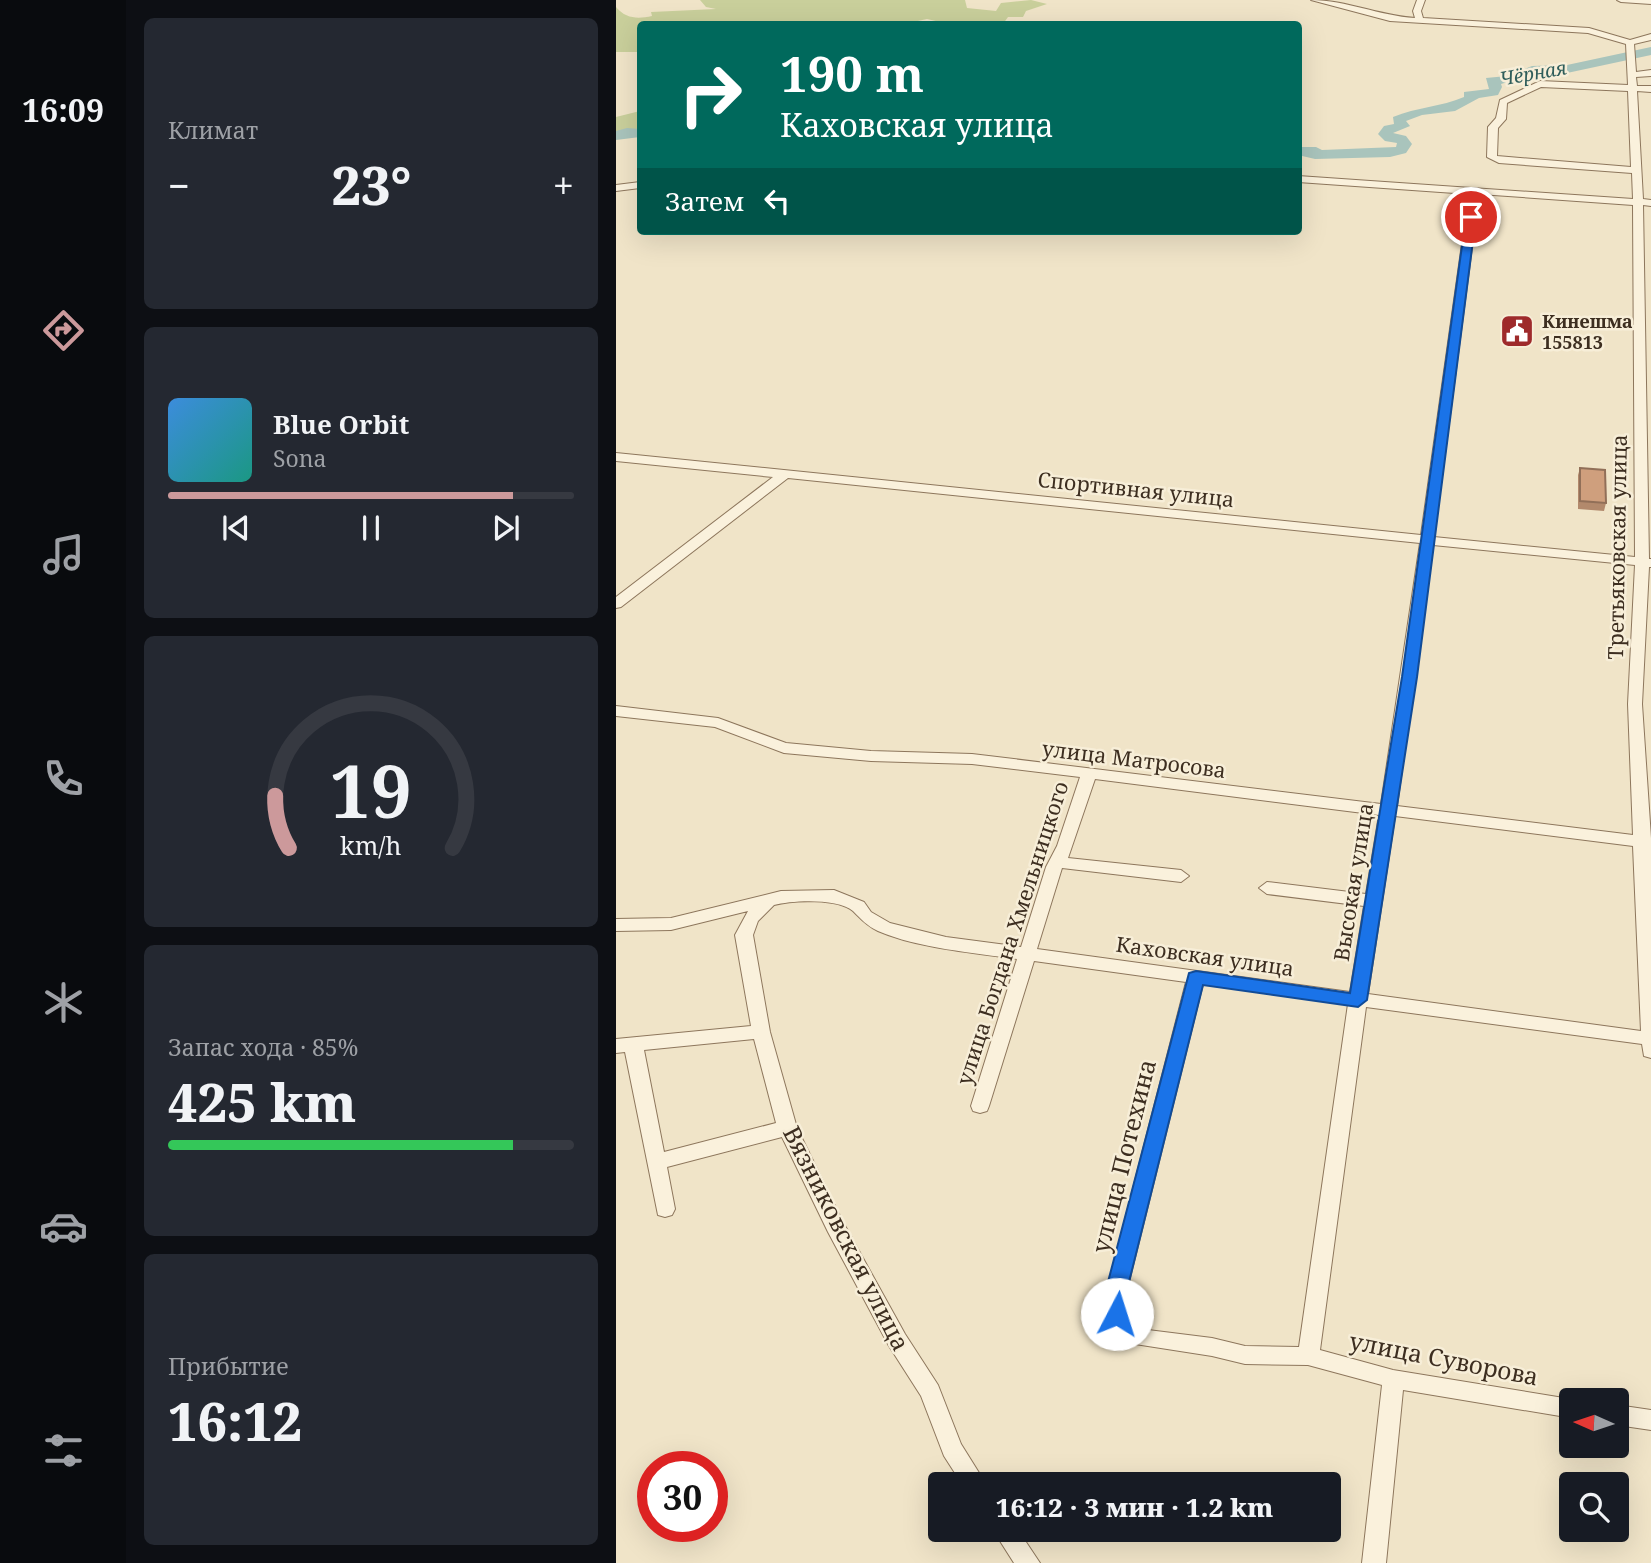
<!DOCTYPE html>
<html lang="ru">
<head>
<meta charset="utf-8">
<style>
  body { margin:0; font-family:"Noto Serif",serif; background:#242831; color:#f1f3f6; height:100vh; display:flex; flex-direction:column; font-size:26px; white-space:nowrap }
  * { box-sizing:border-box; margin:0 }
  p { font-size:23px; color:#9ea1a6 }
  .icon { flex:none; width:38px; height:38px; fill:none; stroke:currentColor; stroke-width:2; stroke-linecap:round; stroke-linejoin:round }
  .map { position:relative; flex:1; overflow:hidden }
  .side { display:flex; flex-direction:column; gap:18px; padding:18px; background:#0d0f14; width:490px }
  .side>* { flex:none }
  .hud { position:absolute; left:21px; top:21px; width:665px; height:214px; border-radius:7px; box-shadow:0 7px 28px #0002; background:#00695c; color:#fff; overflow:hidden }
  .needle { width:46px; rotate:273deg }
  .buttons { position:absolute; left:943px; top:1388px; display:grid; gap:14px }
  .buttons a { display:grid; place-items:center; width:70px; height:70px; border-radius:7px; background:#171b24; box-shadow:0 7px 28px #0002; font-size:35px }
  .speed { position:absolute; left:21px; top:1451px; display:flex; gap:14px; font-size:35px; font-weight:700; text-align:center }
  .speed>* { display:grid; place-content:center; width:91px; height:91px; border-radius:50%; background:#171b24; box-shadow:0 7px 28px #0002; line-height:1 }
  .speed .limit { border:10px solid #d22; background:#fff; color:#111 }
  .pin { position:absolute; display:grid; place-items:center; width:60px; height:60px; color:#fff; margin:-30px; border:4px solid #fff; border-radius:50%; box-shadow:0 2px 7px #0007 }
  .me { position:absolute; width:77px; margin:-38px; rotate:5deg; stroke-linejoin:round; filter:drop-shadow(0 0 5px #0008) }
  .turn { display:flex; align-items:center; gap:24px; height:147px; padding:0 28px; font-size:32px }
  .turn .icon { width:91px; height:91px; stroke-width:2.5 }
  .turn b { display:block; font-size:49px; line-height:60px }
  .then { display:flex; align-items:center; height:66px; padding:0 28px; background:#0003; gap:14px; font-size:26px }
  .big { font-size:52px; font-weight:800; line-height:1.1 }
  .side .widget { flex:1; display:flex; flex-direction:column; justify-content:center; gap:10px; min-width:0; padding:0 24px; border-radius:10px; background:#242831 }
  .side .dial { align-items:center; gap:0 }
  .dial svg { height:182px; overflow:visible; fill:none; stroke:#363941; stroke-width:7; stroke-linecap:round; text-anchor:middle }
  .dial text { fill:#f1f3f6; stroke:none }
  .song { display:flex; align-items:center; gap:21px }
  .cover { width:84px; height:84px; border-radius:10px; background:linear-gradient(135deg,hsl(210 70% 55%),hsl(170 70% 35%)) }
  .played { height:7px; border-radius:4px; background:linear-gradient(90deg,#cc999b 85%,#363941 85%) }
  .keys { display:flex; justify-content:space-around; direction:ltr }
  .heat { display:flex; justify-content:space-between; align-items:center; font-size:38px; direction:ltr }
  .charge { height:10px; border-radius:5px; background:linear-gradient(90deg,#34c759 85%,#363941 0) }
  .trip { position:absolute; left:312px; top:1472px; width:413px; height:70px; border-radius:7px; background:#171b24; box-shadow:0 7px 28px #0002; font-weight:800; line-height:70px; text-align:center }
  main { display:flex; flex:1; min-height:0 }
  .tabs { display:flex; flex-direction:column; width:126px; justify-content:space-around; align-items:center; background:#090b0e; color:#9ea1a6 }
  .tabs .icon { width:49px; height:49px }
  .tabs .selected { color:#cc999b }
  .tabs b { font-size:32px; color:#f1f3f6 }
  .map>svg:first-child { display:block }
  .green { fill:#c9cf9b }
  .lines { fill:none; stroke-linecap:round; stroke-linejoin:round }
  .river { fill:#a9c4bc; fill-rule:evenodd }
  .minor-casing { stroke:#8d765c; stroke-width:2 }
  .minor { fill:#faf1dc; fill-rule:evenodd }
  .wall { fill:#b2896c }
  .building { fill:#cf9f7d; stroke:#916f58; stroke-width:2 }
  .route { fill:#1a73e8; stroke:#114b97; stroke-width:2 }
  .labels { text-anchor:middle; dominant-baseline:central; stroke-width:5; stroke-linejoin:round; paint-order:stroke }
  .far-poi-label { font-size:18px; font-weight:bold; fill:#3d2e20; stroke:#f7eed8; text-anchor:start }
  .far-water-label { font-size:19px; font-style:italic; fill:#2f5d5a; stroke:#f7eed8 }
  .street-label { font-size:21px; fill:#3d2e20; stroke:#f7eed8 }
  .near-street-label { font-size:24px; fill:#3d2e20; stroke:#f7eed8 }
</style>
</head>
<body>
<main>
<nav class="tabs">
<b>16:09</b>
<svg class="icon selected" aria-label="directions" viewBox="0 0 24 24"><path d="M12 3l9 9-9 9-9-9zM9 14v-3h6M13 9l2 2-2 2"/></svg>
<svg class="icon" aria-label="music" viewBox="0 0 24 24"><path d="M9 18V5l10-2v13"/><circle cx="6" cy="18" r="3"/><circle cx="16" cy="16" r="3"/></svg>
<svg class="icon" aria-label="phone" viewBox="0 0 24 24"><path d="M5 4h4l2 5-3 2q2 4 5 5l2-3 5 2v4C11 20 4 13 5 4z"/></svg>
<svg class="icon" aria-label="climate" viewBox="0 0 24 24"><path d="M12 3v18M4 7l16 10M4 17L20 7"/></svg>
<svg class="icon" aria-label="car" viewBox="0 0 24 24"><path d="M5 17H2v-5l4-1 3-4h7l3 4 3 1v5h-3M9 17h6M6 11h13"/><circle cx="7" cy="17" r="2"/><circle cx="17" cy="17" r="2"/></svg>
<svg class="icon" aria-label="filters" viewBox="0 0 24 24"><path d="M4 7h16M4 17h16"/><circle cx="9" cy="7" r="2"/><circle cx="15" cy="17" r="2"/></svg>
</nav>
<section class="side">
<div class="widget"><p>Климат</p>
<div class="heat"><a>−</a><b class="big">23°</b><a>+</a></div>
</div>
<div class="widget">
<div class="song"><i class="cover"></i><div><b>Blue Orbit</b><p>Sona</p></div></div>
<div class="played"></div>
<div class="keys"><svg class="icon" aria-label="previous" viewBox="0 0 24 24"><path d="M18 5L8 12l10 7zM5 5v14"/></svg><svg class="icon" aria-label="pause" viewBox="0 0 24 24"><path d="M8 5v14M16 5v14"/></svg><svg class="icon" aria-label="next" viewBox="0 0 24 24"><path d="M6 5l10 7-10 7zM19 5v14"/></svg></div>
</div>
<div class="widget dial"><svg viewBox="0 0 100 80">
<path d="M14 69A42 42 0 1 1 86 69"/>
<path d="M14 69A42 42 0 0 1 8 46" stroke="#cc999b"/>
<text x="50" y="56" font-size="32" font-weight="700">19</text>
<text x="50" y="72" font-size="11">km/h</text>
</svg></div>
<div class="widget"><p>Запас хода · 85%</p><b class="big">425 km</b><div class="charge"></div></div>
<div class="widget"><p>Прибытие</p><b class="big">16:12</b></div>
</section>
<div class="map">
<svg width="1035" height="1563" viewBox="0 0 1035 1563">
  <rect width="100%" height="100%" fill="#f0e4c8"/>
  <path class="green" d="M84 0H349L351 8 380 11 385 3 415 0 431 4 410 11 407 17H392L387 24 358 21 333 24 311 19 297 22 303 24H24V52H0V7C10 19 22 19 36 16L35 12 100 9 90 7Z
    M24 111V134L0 136V117Z"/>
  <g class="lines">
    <path class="river" d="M1035 47V55L951 73 918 74 885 84 886 87 882 95 863 98 839 111 806 115 790 121 794 126 777 133 790 136 796 144 790 153 774 157 699 159 682 155V147H700L706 150 780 147 781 143 769 141 762 134 768 126 778 124 777 117C801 107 825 107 848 97V92L873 89 870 78 891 76 916 66 951 65Z
      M11 128 24 129V137L0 140V131Z"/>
    <g class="minor-casing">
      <path id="minor" d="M695 0C730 0 764 16 799 18L797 11 801 0H809L805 11 807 18 973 28 1014 40 1035 34V40L1018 44 1020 72 1035 70V76L1020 77 1021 86H1035V92L1021 91 1027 199 1035 200V206L1027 205 1033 559H1035V567H1033L1026 704 1035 838V1058L1028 1056 1026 1044 750 1007 704 1350 777 1370 960 1400H956V1418L787 1390 770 1563H746L766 1385 692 1365 629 1364 596 1356 519 1344 497 1328 493 1322 490 1302 493 1282 570 982 418 961 373 1106 371 1111 364 1113 357 1111 355 1106 401 959C359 953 301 948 262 931 251 926 245 919 237 911 222 898 176 900 158 905L142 921 137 935 154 1032 181 1128 227 1222 289 1334 322 1385 345 1444 370 1484H346L328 1456 305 1396 273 1346 212 1232 166 1137 51 1167 59 1209 56 1215 49 1217 42 1215 9 1052 0 1053V1039L135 1026 119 935 132 911 55 930 0 931V919L55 918 165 891 218 890 248 902 255 912 274 923 330 937 405 947 430 867 441 846 464 777 356 764 255 761 168 753 99 727 0 716V706L102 718 170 743 255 751 356 754 765 804 804 543 172 478 5 607 0 608V597L157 477 0 461V453L805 535 853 194 682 182V176L1017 199 1016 173 883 163 871 157 872 127 880 118 884 100 924 81 1012 85 1010 44 972 33 774 21ZM925 87 1012 91 1015 167 881 156 882 128 890 119 891 103ZM863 194 1017 205 1019 557 818 537ZM817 545 1019 565 1012 704 1017 835 781 806ZM479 779 763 815 750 894 651 882 643 888 651 894 748 906 734 992 421 949 446 868 565 882 573 876 565 870 452 858ZM779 816 1017 846 1025 1031 752 994ZM587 984 732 1004 683 1347 629 1346 596 1338 532 1330 514 1317 510 1302 513 1282ZM138 1039 160 1123 48 1152 28 1050Z
        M1001 0H1035V4L1005 2Z
        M24 182V188L0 191V185Z
        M1001 1405 1035 1410V1430L1001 1425Z
        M377 1530H402L424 1563H398Z"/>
    </g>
    <use href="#minor" class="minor"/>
  </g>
  <path class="wall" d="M964 468 990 503 988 511 962 509V475Z"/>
  <path class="building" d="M964 468 989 470 990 503 964 501Z"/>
  <path class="route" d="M855 214 860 217 801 677 751 1000 742 1007 587 985 513 1282 508 1321 501 1323 493 1321 490 1314 492 1282 573 973 580 971 734 993 786 677 850 217Z"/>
  <defs>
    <g id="civic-square" transform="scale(1.75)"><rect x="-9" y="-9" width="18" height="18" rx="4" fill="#9e2a2b" stroke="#f7eed8"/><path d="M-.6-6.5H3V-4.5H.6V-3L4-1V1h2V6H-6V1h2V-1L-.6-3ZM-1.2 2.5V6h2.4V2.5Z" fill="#fff"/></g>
  </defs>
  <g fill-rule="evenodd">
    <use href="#civic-square" x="901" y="331"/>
  </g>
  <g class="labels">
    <g class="far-poi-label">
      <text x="926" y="321">Кинешма<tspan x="926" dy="21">155813</tspan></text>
    </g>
    <g class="far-water-label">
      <text transform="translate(917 73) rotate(-10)">Чёрная</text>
    </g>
    <g class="street-label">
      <text transform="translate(520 489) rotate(6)">Спортивная улица</text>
      <text transform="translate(1001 547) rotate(-89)">Третьяковская улица</text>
      <text transform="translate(518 759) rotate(7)">улица Матросова</text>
      <text transform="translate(737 882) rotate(-81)">Высокая улица</text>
      <text transform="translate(396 933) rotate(-72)">улица Богдана Хмельницкого</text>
      <text transform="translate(589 956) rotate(8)">Каховская улица</text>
    </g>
    <g class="near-street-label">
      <text transform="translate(507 1156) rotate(-76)">улица Потехина</text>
      <text transform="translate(231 1238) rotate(63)">Вязниковская улица</text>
      <text transform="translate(828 1358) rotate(11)">улица Суворова</text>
    </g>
  </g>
</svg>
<div class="buttons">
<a><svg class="needle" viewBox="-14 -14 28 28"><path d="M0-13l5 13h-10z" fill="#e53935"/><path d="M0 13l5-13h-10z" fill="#9ea1a6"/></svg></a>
<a><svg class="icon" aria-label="search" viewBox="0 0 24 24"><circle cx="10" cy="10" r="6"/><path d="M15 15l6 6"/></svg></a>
</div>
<div class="speed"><div class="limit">30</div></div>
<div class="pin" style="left:855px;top:217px;background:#d93025"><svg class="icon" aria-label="arrive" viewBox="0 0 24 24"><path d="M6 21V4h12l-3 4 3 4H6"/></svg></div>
<svg class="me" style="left:501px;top:1314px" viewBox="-20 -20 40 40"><circle r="19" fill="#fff"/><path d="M0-13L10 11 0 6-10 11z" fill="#1a73e8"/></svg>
<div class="trip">16:12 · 3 мин · 1.2 km</div>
<div class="hud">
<div class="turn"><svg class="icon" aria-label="right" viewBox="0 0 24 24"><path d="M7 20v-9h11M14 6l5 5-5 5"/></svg><div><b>190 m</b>Каховская улица</div></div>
<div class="then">Затем<svg class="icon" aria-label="left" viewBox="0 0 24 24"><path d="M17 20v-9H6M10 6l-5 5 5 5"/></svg></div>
</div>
</div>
</main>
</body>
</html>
